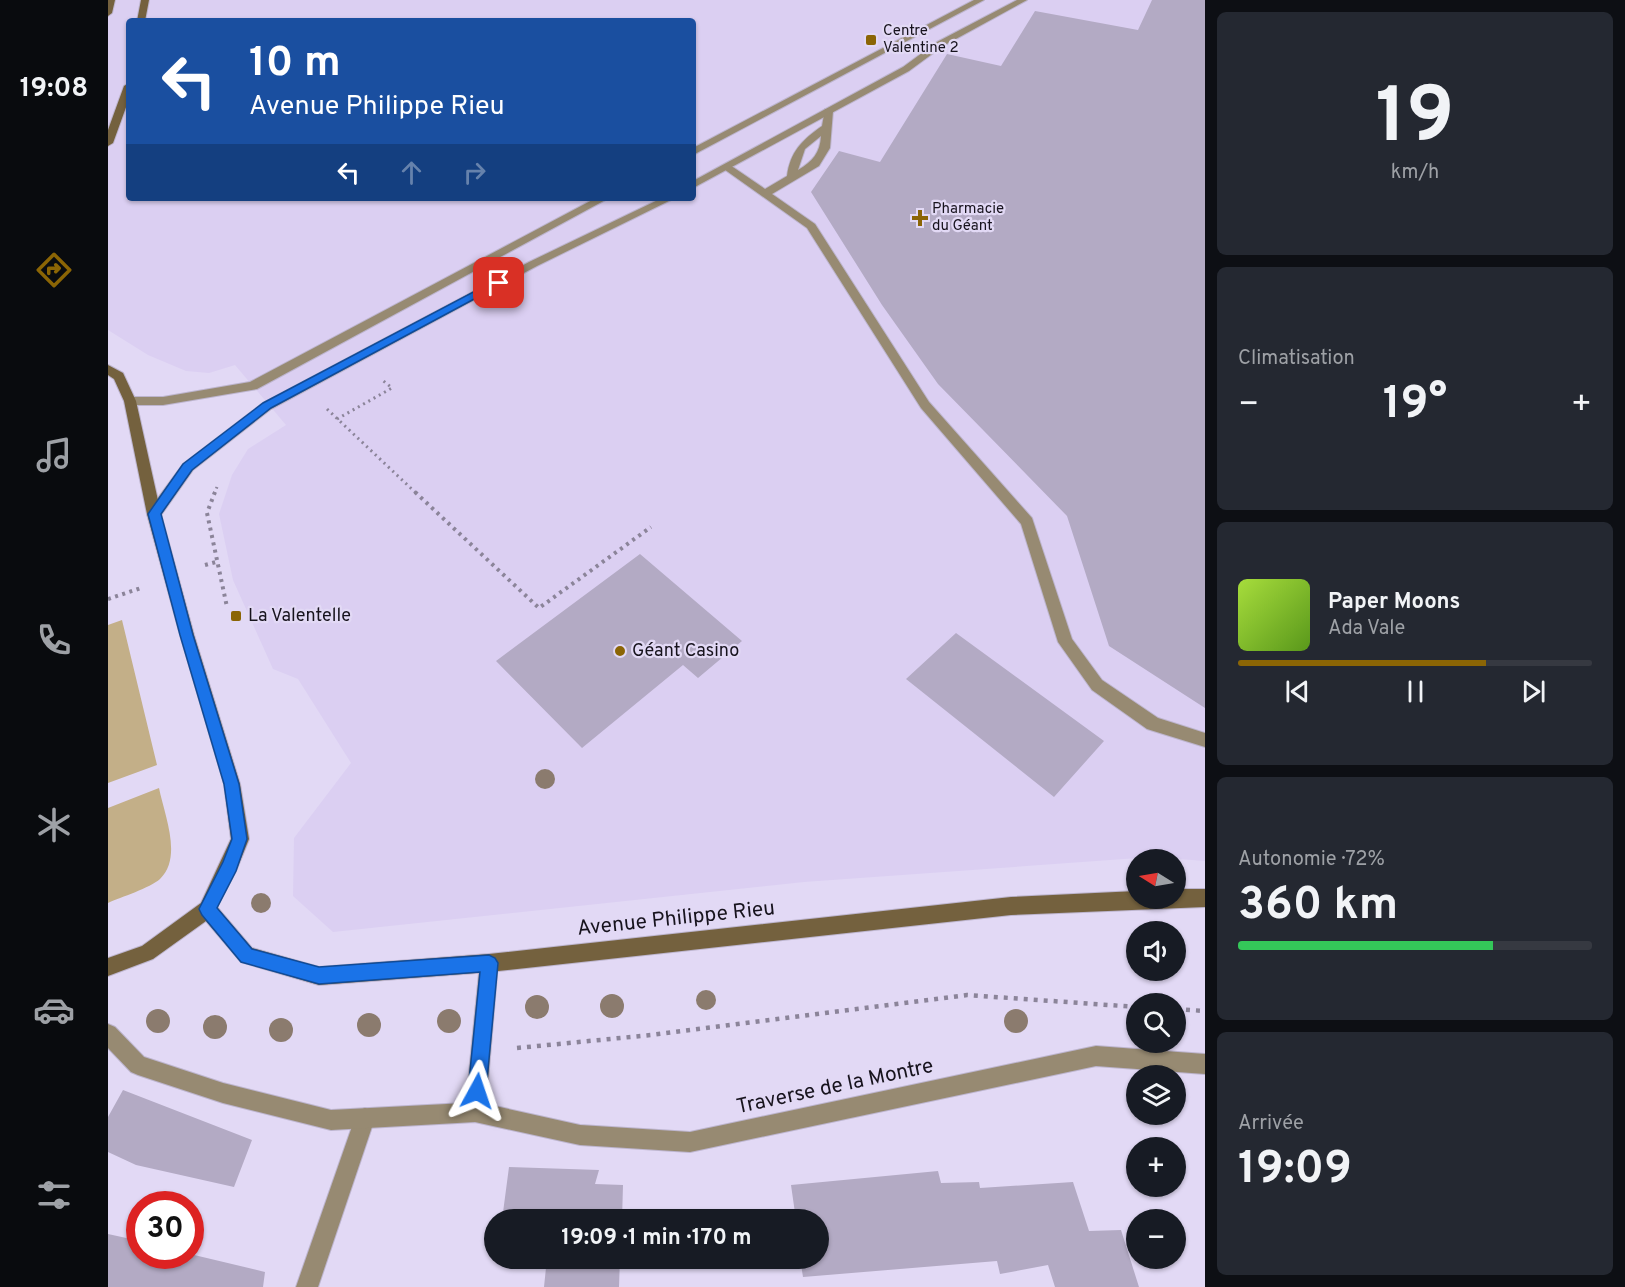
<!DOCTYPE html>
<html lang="fr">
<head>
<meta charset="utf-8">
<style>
  body { margin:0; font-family:Overpass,sans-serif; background:#242831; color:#f1f3f6; height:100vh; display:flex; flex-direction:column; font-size:22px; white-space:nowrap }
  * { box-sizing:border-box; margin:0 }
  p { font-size:20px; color:#9ea1a6 }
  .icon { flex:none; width:33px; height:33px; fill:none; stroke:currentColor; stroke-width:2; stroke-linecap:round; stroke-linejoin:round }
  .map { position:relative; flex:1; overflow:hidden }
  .drawer { display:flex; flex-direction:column; gap:12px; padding:12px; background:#0d0f14; width:420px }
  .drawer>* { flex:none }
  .hud { position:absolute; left:18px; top:18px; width:570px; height:183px; border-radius:6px; box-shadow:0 2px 4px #0004; background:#1a4fa0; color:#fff; overflow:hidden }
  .needle { width:39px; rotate:281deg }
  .fabs { position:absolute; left:1018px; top:849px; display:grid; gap:12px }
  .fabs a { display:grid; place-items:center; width:60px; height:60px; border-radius:50%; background:#171b24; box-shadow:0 2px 4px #0004; font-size:30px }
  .speed { position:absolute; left:18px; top:1191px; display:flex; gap:12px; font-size:30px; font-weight:700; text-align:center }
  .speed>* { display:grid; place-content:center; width:78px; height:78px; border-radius:50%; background:#171b24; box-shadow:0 2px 4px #0004; line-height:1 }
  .speed .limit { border:9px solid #d22; background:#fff; color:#111 }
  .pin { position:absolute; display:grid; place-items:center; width:51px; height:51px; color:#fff; margin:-26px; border-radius:12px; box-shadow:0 3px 9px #0006 }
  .me { position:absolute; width:66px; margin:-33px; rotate:5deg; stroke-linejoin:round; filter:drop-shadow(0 0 4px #0008) }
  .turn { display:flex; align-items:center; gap:21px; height:126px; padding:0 24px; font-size:27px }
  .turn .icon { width:78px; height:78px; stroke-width:2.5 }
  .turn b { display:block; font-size:42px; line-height:51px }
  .lanes { display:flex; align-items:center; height:57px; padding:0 24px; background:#0003; justify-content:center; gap:30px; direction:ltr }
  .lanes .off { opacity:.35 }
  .big { font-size:45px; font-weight:700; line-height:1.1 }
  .drawer .widget { flex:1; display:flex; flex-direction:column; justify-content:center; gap:9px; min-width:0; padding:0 21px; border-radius:9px; background:#242831 }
  .drawer .dial { align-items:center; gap:0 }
  .dial b { font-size:78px; line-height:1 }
  .song { display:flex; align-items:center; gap:18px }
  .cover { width:72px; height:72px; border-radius:9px; background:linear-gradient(135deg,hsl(80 70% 55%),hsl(90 70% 35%)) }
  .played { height:6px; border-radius:3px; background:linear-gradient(90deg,#8b6505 70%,#363941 70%) }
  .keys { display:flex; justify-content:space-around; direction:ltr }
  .heat { display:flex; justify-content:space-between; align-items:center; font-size:33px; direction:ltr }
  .charge { height:9px; border-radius:4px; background:linear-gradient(90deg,#34c759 72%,#363941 0) }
  .trip { position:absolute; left:376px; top:1209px; width:345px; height:60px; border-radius:30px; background:#171b24; box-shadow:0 2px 4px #0004; font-weight:700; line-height:60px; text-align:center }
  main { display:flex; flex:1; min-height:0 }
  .tabs { display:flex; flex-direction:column; width:108px; justify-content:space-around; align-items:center; background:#090b0e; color:#9ea1a6 }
  .tabs .icon { width:42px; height:42px }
  .tabs .selected { color:#8b6505 }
  .tabs b { font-size:27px; color:#f1f3f6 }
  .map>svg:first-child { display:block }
  .built { fill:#dbcff2; fill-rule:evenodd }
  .green { fill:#c3af88 }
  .building { fill:#b3aac4 }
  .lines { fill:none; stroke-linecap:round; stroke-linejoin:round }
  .lane-casing { stroke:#bdb5ce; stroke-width:2 }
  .street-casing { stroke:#bdb5ce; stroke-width:2 }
  .secondary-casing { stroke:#bdb5ce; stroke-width:2 }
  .path-far2 { stroke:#8b8499; stroke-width:3; stroke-dasharray:2 4; stroke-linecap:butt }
  .path-far1 { stroke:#8b8499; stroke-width:4; stroke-dasharray:3 4.5; stroke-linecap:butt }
  .path { stroke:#8b8499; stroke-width:4.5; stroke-dasharray:4 6; stroke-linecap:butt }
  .lane { fill:#978a72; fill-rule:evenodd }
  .street { fill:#978a72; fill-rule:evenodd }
  .secondary { fill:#74613e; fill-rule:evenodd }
  .tree { fill:#8b7b6e }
  .route { fill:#1a73e8; stroke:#114b97; stroke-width:1.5 }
  .poi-dot { fill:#8b6505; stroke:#e2d9f5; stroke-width:2 }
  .labels { text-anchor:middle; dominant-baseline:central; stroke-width:4.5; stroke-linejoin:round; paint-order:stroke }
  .far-poi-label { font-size:15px; fill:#17131d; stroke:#e2d9f5; text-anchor:start }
  .poi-label { font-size:18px; fill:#17131d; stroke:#e2d9f5; text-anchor:start }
  .near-street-label { font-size:21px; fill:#17131d; stroke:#e2d9f5 }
</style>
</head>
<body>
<main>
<nav class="tabs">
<b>19:08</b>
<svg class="icon selected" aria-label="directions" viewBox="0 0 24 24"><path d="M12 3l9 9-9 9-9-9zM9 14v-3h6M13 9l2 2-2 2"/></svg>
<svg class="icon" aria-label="music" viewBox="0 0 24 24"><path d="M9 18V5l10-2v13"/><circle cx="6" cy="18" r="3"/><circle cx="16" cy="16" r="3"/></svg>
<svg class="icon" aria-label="phone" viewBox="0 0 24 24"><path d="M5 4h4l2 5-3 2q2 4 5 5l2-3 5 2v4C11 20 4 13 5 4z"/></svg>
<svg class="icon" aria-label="climate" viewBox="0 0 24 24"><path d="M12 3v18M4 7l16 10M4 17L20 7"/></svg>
<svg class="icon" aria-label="car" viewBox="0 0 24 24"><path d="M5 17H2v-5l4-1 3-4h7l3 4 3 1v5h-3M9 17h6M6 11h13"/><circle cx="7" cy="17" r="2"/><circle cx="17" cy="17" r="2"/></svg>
<svg class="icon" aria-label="filters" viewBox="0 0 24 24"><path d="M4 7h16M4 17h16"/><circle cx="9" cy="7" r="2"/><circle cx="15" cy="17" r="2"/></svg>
</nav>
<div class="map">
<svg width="1097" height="1287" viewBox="0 0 1097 1287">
  <rect width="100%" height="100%" fill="#e2d9f5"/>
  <path class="built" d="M0 0H1097V861L1044 857 696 882 225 932 185 896 186 838 243 763 190 679 165 669 125 580 111 514 124 475 140 449 178 425 127 365 101 373 78 371 40 355 0 330ZM21 21H585V198H21Z"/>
  <path class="green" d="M14 620 49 765 0 783V625Z
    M51 788C56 814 75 857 52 879 42 888 13 897 0 903V808Z"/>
  <path class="building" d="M1044 0H1097V708L1001 646 959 516 830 384 774 305 703 192 731 151 772 162 839 54 893 66 927 11 1030 30Z
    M532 554 634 641 590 678 575 665 474 748 388 661Z
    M848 633 996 741 946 797 798 679Z
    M15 1090 144 1140 126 1187 28 1165 0 1152V1117Z
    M401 1167 491 1170 487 1184 515 1185 514 1220H394Z
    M830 1171 833 1183 871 1182 872 1188 965 1182 981 1231 1013 1230 1031 1287H947L940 1265 892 1274 889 1261 695 1277 692 1258H711V1220H688L683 1185Z
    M0 1234 32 1241V1256L82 1254 157 1272 155 1287H0Z
    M439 1258H512L511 1287H436Z"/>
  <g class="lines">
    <g class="lane-casing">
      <path id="lane" d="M717 109 725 111 722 148 711 166 664 194 707 224 821 402 924 518 964 639 994 680 1050 718 1097 733V747L1039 729 984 690 950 642 913 524 813 408 699 228 613 167 622 165 657 189 679 176C682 152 694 140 714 126ZM713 136C712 153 705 161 690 170L697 149Z
        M257 1108 264 1111 267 1118 210 1287H188L247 1118 250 1111Z"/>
    </g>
    <g class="street-casing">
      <path id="street" d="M866 0H876L585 155V148Z
        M909 0H919L835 46 801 71 585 188V181L795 67 829 42Z
        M488 198H501L149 389 55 405H22L16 401 22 397H55L142 382Z
        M554 198H567L429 266 163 409 85 470 51 518H41L39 514 41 510 75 464 155 403 421 262Z
        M381 954 387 957 390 963 378 1104 472 1125 582 1132 988 1046 1097 1054V1074L988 1066 582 1152 472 1145 367 1122 223 1130 115 1103 30 1075 23 1072 0 1048V1024L7 1027 36 1057 115 1083 223 1110 358 1103 372 963 375 957Z"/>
    </g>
    <g class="secondary-casing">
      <path id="secondary" d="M0 0H7L4 13 0 16Z
        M33 0H41L37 21H29Z
        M21 83V99L5 143 0 146V130L16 86Z
        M0 365 15 373 28 401 53 514 86 635 132 784 141 839 128 871 109 907 144 948 211 967 381 954 903 897 1029 891V898H1068V889H1097V907L903 915 381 972 211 985 133 962 98 921 45 959 0 976V958L34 946 93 903 123 839 116 784 72 635 39 514 16 401 6 379 0 375Z"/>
    </g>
    <path class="path-far2" d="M219 409 309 494
      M229 419 284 388 273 379
      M106 494 109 487"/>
    <path class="path-far1" d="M107 492 99 513 119 607
      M307 492 431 608 543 527
      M97 565 108 562
      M0 599 33 588"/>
    <path class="path" d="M1068 1009 1097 1011
      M409 1048 543 1035 859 995 1029 1007"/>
    <use href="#lane" class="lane"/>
    <use href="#street" class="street"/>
    <use href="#secondary" class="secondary"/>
  </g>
  <g class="tree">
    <circle cx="437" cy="779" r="10"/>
    <circle cx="153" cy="903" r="10"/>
    <circle cx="598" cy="1000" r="10"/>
    <circle cx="504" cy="1006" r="12"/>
    <circle cx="429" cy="1007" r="12"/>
    <circle cx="50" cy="1021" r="12"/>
    <circle cx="341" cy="1021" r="12"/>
    <circle cx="908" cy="1021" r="12"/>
    <circle cx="261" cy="1025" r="12"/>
    <circle cx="107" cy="1027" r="12"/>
    <circle cx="173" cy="1030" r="12"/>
  </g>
  <path class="route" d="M388 280 396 283 163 408 84 470 53 514 85 635 131 784 139 839 128 871 109 908 144 949 211 967 381 955 387 958 390 963 378 1091 375 1098 369 1100 363 1098 360 1091 372 972 211 984 133 962 94 915 91 909 115 862 124 839 116 784 72 635 40 514 75 464 155 403Z"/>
  <g class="poi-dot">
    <rect x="757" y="34" width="12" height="12" rx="3"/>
    <path d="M809 209h6v6h6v6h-6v6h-6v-6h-6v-6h6z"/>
    <rect x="122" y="610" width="12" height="12" rx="3"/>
    <circle cx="512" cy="651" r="6"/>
  </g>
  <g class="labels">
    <g class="far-poi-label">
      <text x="775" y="31">Centre<tspan x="775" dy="17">Valentine 2</tspan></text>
      <text x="824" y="209">Pharmacie<tspan x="824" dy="17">du Géant</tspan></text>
    </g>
    <g class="poi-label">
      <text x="140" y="616">La Valentelle</text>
      <text x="524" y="651">Géant Casino</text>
    </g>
    <g class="near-street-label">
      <text transform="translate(568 919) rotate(-6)">Avenue Philippe Rieu</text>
      <text transform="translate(727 1087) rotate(-12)">Traverse de la Montre</text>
    </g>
  </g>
</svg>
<div class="fabs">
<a><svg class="needle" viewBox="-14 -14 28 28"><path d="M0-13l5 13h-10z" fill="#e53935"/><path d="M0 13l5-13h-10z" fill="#9ea1a6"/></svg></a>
<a><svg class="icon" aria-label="sound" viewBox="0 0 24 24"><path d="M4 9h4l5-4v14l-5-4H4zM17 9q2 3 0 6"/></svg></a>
<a><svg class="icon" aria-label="search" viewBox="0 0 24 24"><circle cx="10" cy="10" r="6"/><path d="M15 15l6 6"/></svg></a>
<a><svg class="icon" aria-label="layers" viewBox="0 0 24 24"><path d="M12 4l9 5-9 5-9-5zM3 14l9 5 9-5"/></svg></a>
<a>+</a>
<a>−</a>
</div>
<div class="speed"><div class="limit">30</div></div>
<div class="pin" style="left:391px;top:283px;background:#d93025"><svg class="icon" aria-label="arrive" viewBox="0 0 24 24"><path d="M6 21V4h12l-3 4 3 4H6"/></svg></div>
<svg class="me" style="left:369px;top:1091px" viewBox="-20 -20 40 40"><path d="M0-17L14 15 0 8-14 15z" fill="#1a73e8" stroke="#fff" stroke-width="4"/></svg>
<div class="trip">19:09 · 1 min · 170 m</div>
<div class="hud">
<div class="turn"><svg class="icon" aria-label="left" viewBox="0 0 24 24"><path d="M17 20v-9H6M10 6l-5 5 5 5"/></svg><div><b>10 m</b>Avenue Philippe Rieu</div></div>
<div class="lanes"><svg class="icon" aria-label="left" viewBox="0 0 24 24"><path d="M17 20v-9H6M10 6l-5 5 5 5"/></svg><svg class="icon off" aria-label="ahead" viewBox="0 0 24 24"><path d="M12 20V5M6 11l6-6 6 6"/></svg><svg class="icon off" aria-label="right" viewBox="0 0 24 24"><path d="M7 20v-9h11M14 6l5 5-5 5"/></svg></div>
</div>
</div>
<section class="drawer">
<div class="widget dial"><b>19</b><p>km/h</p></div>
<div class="widget"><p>Climatisation</p>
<div class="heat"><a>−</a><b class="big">19°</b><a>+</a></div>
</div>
<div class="widget">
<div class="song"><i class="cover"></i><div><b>Paper Moons</b><p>Ada Vale</p></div></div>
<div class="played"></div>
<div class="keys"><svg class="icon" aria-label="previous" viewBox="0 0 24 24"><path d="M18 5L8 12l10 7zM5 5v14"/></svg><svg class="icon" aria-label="pause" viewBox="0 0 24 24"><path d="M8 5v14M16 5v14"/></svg><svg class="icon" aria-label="next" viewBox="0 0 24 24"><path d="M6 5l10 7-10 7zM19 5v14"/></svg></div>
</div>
<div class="widget"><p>Autonomie · 72%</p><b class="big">360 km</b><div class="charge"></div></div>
<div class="widget"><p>Arrivée</p><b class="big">19:09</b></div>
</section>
</main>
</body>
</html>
